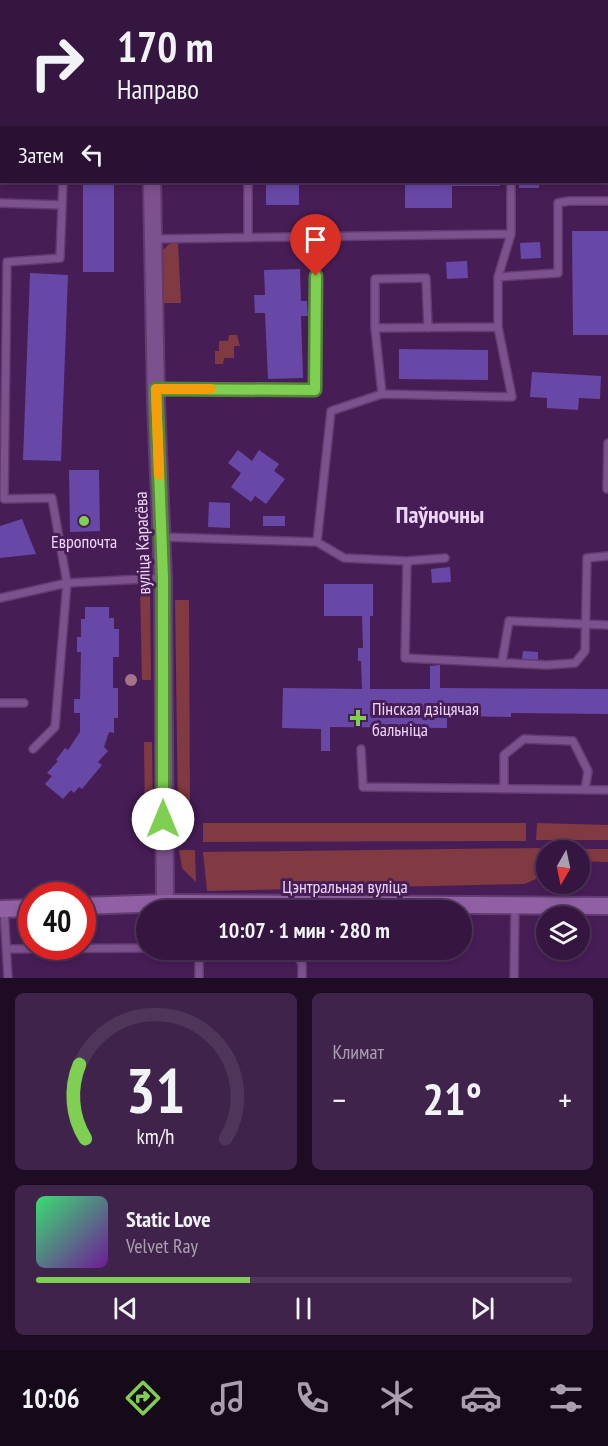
<!DOCTYPE html>
<html lang="ru">
<head>
<meta charset="utf-8">
<style>
  body { margin:0; font-family:"PT Sans Narrow",sans-serif; background:#40234b; color:#f1f3f6; height:100vh; display:flex; flex-direction:column; font-size:22px; white-space:nowrap }
  * { box-sizing:border-box; margin:0 }
  p { font-size:20px; color:#aa9fb1 }
  .icon { flex:none; width:33px; height:33px; fill:none; stroke:currentColor; stroke-width:2; stroke-linecap:round; stroke-linejoin:round }
  .map { position:relative; height:978px; overflow:hidden }
  .panel { display:flex; flex-direction:column; gap:15px; padding:15px; background:#1d0c23; flex:1 }
  .panel>* { flex:none }
  .guide { position:absolute; left:0px; top:0px; width:609px; height:183px; box-shadow:0 3px 9px #0003,0 0 0 2px #4f3559; background:#351640; color:#f1f3f6; overflow:hidden }
  .needle { width:39px; rotate:189deg }
  .buttons { position:absolute; left:536px; top:840px; display:grid; gap:12px }
  .buttons a { display:grid; place-items:center; width:54px; height:54px; border-radius:50%; background:#351640; box-shadow:0 3px 9px #0003,0 0 0 2px #4f3559; font-size:30px }
  .speed { position:absolute; left:18px; top:882px; display:flex; gap:12px; font-size:30px; font-weight:700; text-align:center }
  .speed>* { display:grid; place-content:center; width:78px; height:78px; border-radius:50%; background:#351640; box-shadow:0 3px 9px #0003,0 0 0 2px #4f3559; line-height:1 }
  .speed .limit { border:9px solid #d22; background:#fff; color:#111 }
  .pin { position:absolute; display:grid; place-items:center; width:51px; height:51px; color:#fff; margin:-62px -26px; border-radius:50% 50% 50% 0; rotate:-45deg; box-shadow:0 0 6px #0007 }
  .pin .icon { rotate:45deg }
  .me { position:absolute; width:66px; margin:-33px; rotate:0deg; stroke-linejoin:round; filter:drop-shadow(0 0 4px #0008) }
  .turn { display:flex; align-items:center; gap:21px; height:126px; padding:0 18px; font-size:27px }
  .turn .icon { width:78px; height:78px; stroke-width:2.5 }
  .turn b { display:block; font-size:42px; line-height:51px }
  .then { display:flex; align-items:center; height:57px; padding:0 18px; background:#0003; gap:12px; font-size:22px }
  .big { font-size:45px; font-weight:800; line-height:1.1 }
  .panel .tile { flex:1; display:flex; flex-direction:column; justify-content:center; gap:9px; min-width:0; padding:0 21px; border-radius:9px; background:#40234b }
  .panel .dial { align-items:center; gap:0 }
  .dial svg { height:156px; overflow:visible; fill:none; stroke:#4f3559; stroke-width:7; stroke-linecap:round; text-anchor:middle }
  .dial text { fill:#f1f3f6; stroke:none }
  .song { display:flex; align-items:center; gap:18px }
  .cover { width:72px; height:72px; border-radius:9px; background:linear-gradient(135deg,hsl(140 70% 55%),hsl(280 70% 35%)) }
  .played { height:6px; border-radius:3px; background:linear-gradient(90deg,#7fd052 40%,#4f3559 40%) }
  .keys { display:flex; justify-content:space-around; direction:ltr }
  .heat { display:flex; justify-content:space-between; align-items:center; font-size:33px; direction:ltr }
  .panel .tiles { flex:1; display:grid; gap:15px; grid-template-columns:1fr 1fr }
  .tile:last-child { grid-column:span 2 }
  .trip { position:absolute; left:136px; top:900px; width:336px; height:60px; border-radius:30px; background:#351640; box-shadow:0 3px 9px #0003,0 0 0 2px #4f3559; font-weight:800; line-height:60px; text-align:center }
  .dock { display:flex; height:96px; justify-content:space-around; align-items:center; background:#15091a; color:#aa9fb1 }
  .dock .icon { width:42px; height:42px }
  .dock .active { color:#7fd052 }
  .dock b { font-size:27px; color:#f1f3f6 }
  .map>svg:first-child { display:block }
  .green { fill:#813a41 }
  .building { fill:#6848a6 }
  .lines { fill:none; stroke-linecap:round; stroke-linejoin:round }
  .service-casing { stroke:#623c70; stroke-width:10 }
  .tertiary-casing { stroke:#623c70; stroke-width:20 }
  .secondary-casing { stroke:#623c70; stroke-width:20 }
  .service { stroke:#7d518e; stroke-width:7 }
  .tertiary { stroke:#7d518e; stroke-width:16 }
  .secondary { stroke:#905fa4; stroke-width:16 }
  .tree { fill:#a7728e }
  .route-casing { stroke:#538735; stroke-width:15 }
  .route { stroke:#7fd052; stroke-width:10 }
  .slow { stroke:#f59e0b; stroke-width:10 }
  .poi-dot { fill:#7fd052; stroke:#471d56; stroke-width:2 }
  .labels { text-anchor:middle; dominant-baseline:central; stroke-width:6; stroke-linejoin:round; paint-order:stroke }
  .poi-label { font-size:18px; fill:#edd5f7; stroke:#471d56 }
  .street-label { font-size:18px; fill:#edd5f7; stroke:#471d56 }
  .district-label { font-size:24px; font-weight:bold; fill:#edd5f7; stroke:#471d56 }
</style>
</head>
<body>
<div class="map">
<svg width="608" height="978" viewBox="0 0 608 978">
  <rect width="100%" height="100%" fill="#471d56"/>
  <path class="green" d="M173 242H178L181 303H164L163 250 167 246Z
    M229 335H237L240 346H234V358H224L223 364H215V351H219V341H228Z
    M140 586 148 587 150 590 151 680H142Z
    M175 600H189L190 812H178Z
    M144 742H152L153 817H145Z
    M203 823H526V841L203 842Z
    M537 823 608 825V840H536Z
    M540 848 546 875 524 884 207 891 203 852Z
    M548 849H608V862L579 861V850Z
    M179 850H195L196 882 182 868Z"/>
  <path class="building" d="M83 182H114V272H83Z
    M266 182H500V186H452V208H405V185H299V205H266Z
    M519 182H539V188H519Z
    M568 182H608V185H568Z
    M572 231H608V335H573Z
    M540 242 541 258 521 259 520 243Z
    M467 261 468 278 447 279 446 262Z
    M300 269 301 301H307L308 316H301L303 378 268 379 265 313H255L254 295H265L264 270Z
    M30 273 68 275 61 461 23 460Z
    M399 349 488 350V380L399 379Z
    M532 372 601 376 600 399 579 398 578 410 547 408V398L530 397Z
    M238 450 252 461 259 450 279 464 274 471 285 479 266 504 255 496 251 502 231 487 241 473 228 463Z
    M69 470H99L100 531 70 532Z
    M209 502 230 503V528L208 527Z
    M263 516H285V526H263Z
    M22 519 36 554 0 558V526Z
    M450 567 451 582 432 583 431 569Z
    M324 584H373V616H370V689H430V666L440 665V688L608 689V714L511 713V717L458 716V713H447V728L330 727V751H321V729L282 728 283 688 362 689 361 661H358V648H363L362 616H324Z
    M85 607H109V618H114V629H119V657H113V688H118V718H114V733L109 732 104 747 108 751 98 762 102 765 82 789 79 787 74 793 71 790 63 799 45 784 52 776 47 773 58 761 56 760 65 748 68 750 80 732V713H74V699H80L81 652H77V637H81V619H85Z
    M523 651 538 652V660L522 659Z"/>
  <g class="lines">
    <g class="service-casing">
      <path id="service" d="M36 2 37 0
        M0 74 2 71
        M511 182V234L498 277 558 273V203L569 201H608
        M0 203 62 205
        M248 238V182
        M154 239 511 234
        M375 328V279L426 278 428 328
        M156 389 315 390 316 276
        M382 394 375 328 498 327
        M607 489 608 443
        M162 537 317 542 344 558 407 561 445 558
        M317 542 331 411 382 394 512 397 498 327V277
        M407 561 405 658 547 665 575 663 585 651 587 558 608 556
        M0 598 67 583 163 578
        M502 662 509 621 608 625
        M0 703H24
        M33 749 55 727 67 583 52 498 4 499 7 262 60 258 63 182
        M361 749 363 787 608 790
        M504 789V755L524 739 573 741 588 771 585 790
        M4 909 8 978
        M7 949 147 948
        M294 950 302 964V978
        M199 978V950
        M514 978 515 906"/>
    </g>
    <g class="tertiary-casing">
      <path id="tertiary" d="M152 2V0
        M152 182 156 401 163 578 165 903"/>
    </g>
    <g class="secondary-casing">
      <path id="secondary" d="M82 906 165 903 608 906
        M0 909 32 908"/>
    </g>
    <use href="#service" class="service"/>
    <use href="#tertiary" class="tertiary"/>
    <use href="#secondary" class="secondary"/>
  </g>
  <circle class="tree" cx="131" cy="680" r="6"/>
  <g class="lines">
    <g class="route-casing">
      <path id="route" d="M163 819V578L156 389 315 390 316 276"/>
    </g>
    <use href="#route" class="route"/>
    <path class="slow" d="M159 475 156 389H211"/>
  </g>
  <g class="poi-dot">
    <circle cx="84" cy="521" r="6"/>
    <path d="M355 709h6v6h6v6h-6v6h-6v-6h-6v-6h6z"/>
  </g>
  <g class="labels">
    <g class="poi-label">
      <text x="84" y="541">Европочта</text>
      <text x="372" y="708" text-anchor="start">Пінская дзіцячая<tspan x="372" dy="21">бальніца</tspan></text>
    </g>
    <g class="street-label">
      <text transform="translate(142 543) rotate(-92)">вуліца Карасёва</text>
      <text x="345" y="886">Цэнтральная вуліца</text>
    </g>
    <g class="district-label">
      <text x="440" y="514">Паўночны</text>
    </g>
  </g>
</svg>
<div class="buttons">
<a><svg class="needle" viewBox="-14 -14 28 28"><path d="M0-13l5 13h-10z" fill="#e53935"/><path d="M0 13l5-13h-10z" fill="#aa9fb1"/></svg></a>
<a><svg class="icon" aria-label="layers" viewBox="0 0 24 24"><path d="M12 4l9 5-9 5-9-5zM3 14l9 5 9-5"/></svg></a>
</div>
<div class="speed"><div class="limit">40</div></div>
<div class="pin" style="left:316px;top:276px;background:#d93025"><svg class="icon" aria-label="arrive" viewBox="0 0 24 24"><path d="M6 21V4h12l-3 4 3 4H6"/></svg></div>
<svg class="me" style="left:163px;top:819px" viewBox="-20 -20 40 40"><circle r="19" fill="#fff"/><path d="M0-13L10 11 0 6-10 11z" fill="#7fd052"/></svg>
<div class="trip">10:07 · 1 мин · 280 m</div>
<div class="guide">
<div class="turn"><svg class="icon" aria-label="right" viewBox="0 0 24 24"><path d="M7 20v-9h11M14 6l5 5-5 5"/></svg><div><b>170 m</b>Направо</div></div>
<div class="then">Затем<svg class="icon" aria-label="left" viewBox="0 0 24 24"><path d="M17 20v-9H6M10 6l-5 5 5 5"/></svg></div>
</div>
</div>
<section class="panel">
<div class="tiles">
<div class="tile dial"><svg viewBox="0 0 100 80">
<path d="M14 69A42 42 0 1 1 86 69"/>
<path d="M14 69A42 42 0 0 1 11 31" stroke="#7fd052"/>
<text x="50" y="56" font-size="32" font-weight="700">31</text>
<text x="50" y="72" font-size="11">km/h</text>
</svg></div>
<div class="tile"><p>Климат</p>
<div class="heat"><a>−</a><b class="big">21°</b><a>+</a></div>
</div>
<div class="tile">
<div class="song"><i class="cover"></i><div><b>Static Love</b><p>Velvet Ray</p></div></div>
<div class="played"></div>
<div class="keys"><svg class="icon" aria-label="previous" viewBox="0 0 24 24"><path d="M18 5L8 12l10 7zM5 5v14"/></svg><svg class="icon" aria-label="pause" viewBox="0 0 24 24"><path d="M8 5v14M16 5v14"/></svg><svg class="icon" aria-label="next" viewBox="0 0 24 24"><path d="M6 5l10 7-10 7zM19 5v14"/></svg></div>
</div>
</div>
</section>
<nav class="dock">
<b>10:06</b>
<svg class="icon active" aria-label="directions" viewBox="0 0 24 24"><path d="M12 3l9 9-9 9-9-9zM9 14v-3h6M13 9l2 2-2 2"/></svg>
<svg class="icon" aria-label="music" viewBox="0 0 24 24"><path d="M9 18V5l10-2v13"/><circle cx="6" cy="18" r="3"/><circle cx="16" cy="16" r="3"/></svg>
<svg class="icon" aria-label="phone" viewBox="0 0 24 24"><path d="M5 4h4l2 5-3 2q2 4 5 5l2-3 5 2v4C11 20 4 13 5 4z"/></svg>
<svg class="icon" aria-label="climate" viewBox="0 0 24 24"><path d="M12 3v18M4 7l16 10M4 17L20 7"/></svg>
<svg class="icon" aria-label="car" viewBox="0 0 24 24"><path d="M5 17H2v-5l4-1 3-4h7l3 4 3 1v5h-3M9 17h6M6 11h13"/><circle cx="7" cy="17" r="2"/><circle cx="17" cy="17" r="2"/></svg>
<svg class="icon" aria-label="filters" viewBox="0 0 24 24"><path d="M4 7h16M4 17h16"/><circle cx="9" cy="7" r="2"/><circle cx="15" cy="17" r="2"/></svg>
</nav>
</body>
</html>
